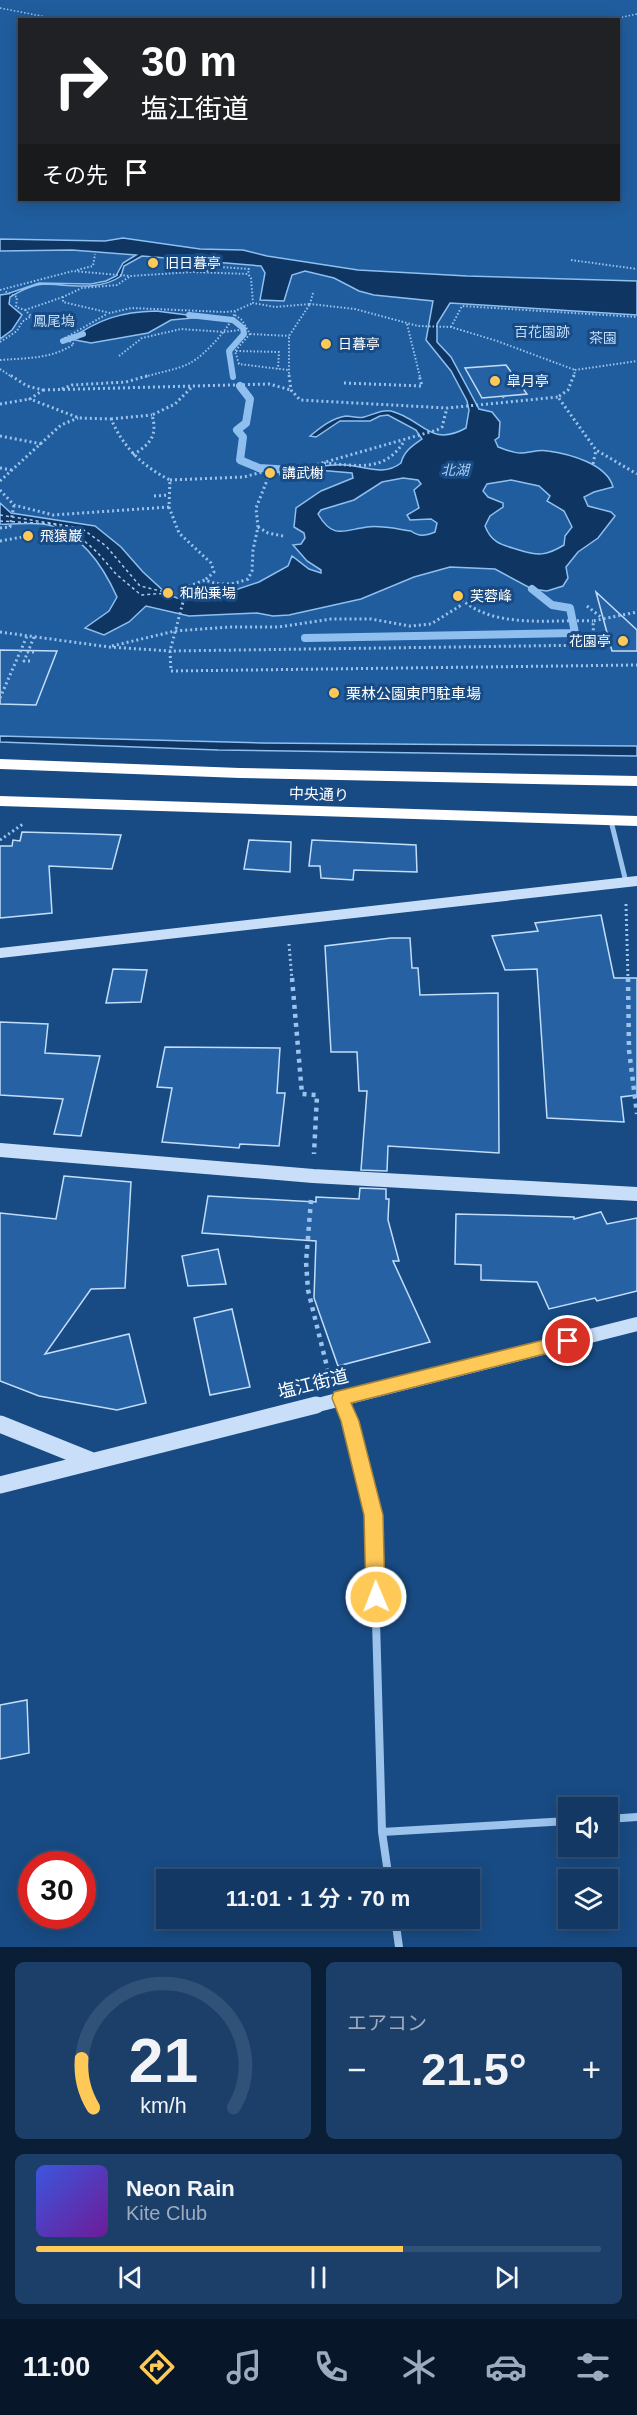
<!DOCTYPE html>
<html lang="ja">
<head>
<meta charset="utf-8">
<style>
  body { margin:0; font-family:Arial,"Noto Sans JP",sans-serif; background:#1b3f69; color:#f1f3f6; height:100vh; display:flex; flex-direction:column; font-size:22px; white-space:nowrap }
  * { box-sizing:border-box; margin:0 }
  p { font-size:20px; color:#9cacbe }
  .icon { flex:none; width:33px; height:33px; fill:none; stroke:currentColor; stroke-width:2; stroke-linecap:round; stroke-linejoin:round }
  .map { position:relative; height:1947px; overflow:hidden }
  .drawer { display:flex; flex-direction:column; gap:15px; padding:15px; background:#0a1f36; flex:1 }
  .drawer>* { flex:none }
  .guide { position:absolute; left:18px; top:18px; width:602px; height:183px; border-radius:0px; box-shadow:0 3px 15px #0003,0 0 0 2px #315278; background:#202124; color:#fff; overflow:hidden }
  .tools { position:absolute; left:558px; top:1797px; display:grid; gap:12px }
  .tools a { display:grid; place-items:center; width:60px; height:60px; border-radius:0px; background:#123863; box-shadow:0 3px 15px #0003,0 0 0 2px #315278; font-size:30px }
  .speed { position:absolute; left:18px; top:1851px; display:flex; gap:12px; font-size:30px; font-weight:700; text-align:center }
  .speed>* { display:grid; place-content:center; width:78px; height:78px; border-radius:50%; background:#123863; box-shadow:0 3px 15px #0003,0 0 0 2px #315278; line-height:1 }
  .speed .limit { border:9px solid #d22; background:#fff; color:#111 }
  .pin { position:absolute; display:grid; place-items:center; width:51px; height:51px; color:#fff; margin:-26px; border:3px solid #fff; border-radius:50%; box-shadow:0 2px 6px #0007 }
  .me { position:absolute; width:66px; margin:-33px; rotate:359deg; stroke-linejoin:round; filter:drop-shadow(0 0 4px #0008) }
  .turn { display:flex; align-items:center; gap:21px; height:126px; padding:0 24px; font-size:27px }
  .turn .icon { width:78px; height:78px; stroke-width:2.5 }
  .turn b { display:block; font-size:42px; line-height:51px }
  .then { display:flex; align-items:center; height:57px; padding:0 24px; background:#0003; gap:12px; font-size:22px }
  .big { font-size:45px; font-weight:600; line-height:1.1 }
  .drawer .widget { flex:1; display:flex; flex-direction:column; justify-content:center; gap:9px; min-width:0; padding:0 21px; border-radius:9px; background:#1b3f69 }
  .drawer .dial { align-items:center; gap:0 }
  .dial svg { height:156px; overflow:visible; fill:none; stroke:#315278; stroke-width:7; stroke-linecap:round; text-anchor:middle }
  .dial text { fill:#f1f3f6; stroke:none }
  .song { display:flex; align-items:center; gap:18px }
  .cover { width:72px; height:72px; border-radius:9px; background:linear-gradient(135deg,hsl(230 70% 55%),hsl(280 70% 35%)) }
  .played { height:6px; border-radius:3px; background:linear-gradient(90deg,#ffc958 65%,#315278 65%) }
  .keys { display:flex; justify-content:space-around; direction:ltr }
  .heat { display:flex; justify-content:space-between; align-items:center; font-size:33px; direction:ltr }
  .drawer .tiles { flex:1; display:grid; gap:15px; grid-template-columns:1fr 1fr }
  .widget:last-child { grid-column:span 2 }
  .trip { position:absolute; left:156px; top:1869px; width:324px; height:60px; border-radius:0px; background:#123863; box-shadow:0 3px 15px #0003,0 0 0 2px #315278; font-weight:600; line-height:60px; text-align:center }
  .tabs { display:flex; height:96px; justify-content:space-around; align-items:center; background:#071628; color:#9cacbe }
  .tabs .icon { width:42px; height:42px }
  .tabs .selected { color:#ffc958 }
  .tabs b { font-size:27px; color:#f1f3f6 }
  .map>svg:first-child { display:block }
  .green { fill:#205d9e; fill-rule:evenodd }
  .water { fill:#0f3562; stroke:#8fbfef; stroke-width:1.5; fill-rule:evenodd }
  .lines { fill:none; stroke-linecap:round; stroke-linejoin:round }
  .stream-far1 { stroke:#8fbfef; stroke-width:6 }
  .stream { stroke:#8fbfef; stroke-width:8 }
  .ferry { stroke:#a8cdf4; stroke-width:1.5; stroke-dasharray:3 3; stroke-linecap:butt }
  .building { fill:#2662a3; stroke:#c2ddf9; stroke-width:1.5 }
  .path-far3 { stroke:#9cc3ec; stroke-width:1.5; stroke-dasharray:1.5 2; stroke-linecap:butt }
  .path-far2 { stroke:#9cc3ec; stroke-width:2; stroke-dasharray:1.5 2; stroke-linecap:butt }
  .path-far1 { stroke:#9cc3ec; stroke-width:3; stroke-dasharray:2 3; stroke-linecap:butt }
  .path { stroke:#9cc3ec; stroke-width:4.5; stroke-dasharray:4 5; stroke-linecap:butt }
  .street-far2 { stroke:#9cc3ec; stroke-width:5 }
  .street-far1 { stroke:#9cc3ec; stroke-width:7 }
  .street { stroke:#9cc3ec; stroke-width:8 }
  .secondary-far2 { stroke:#c9dff9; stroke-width:10 }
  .secondary-far1 { stroke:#c9dff9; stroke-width:14 }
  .secondary { stroke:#c9dff9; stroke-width:17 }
  .highway { fill:#fff; fill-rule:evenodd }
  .route { fill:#ffc958; stroke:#a68339; stroke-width:1.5 }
  .poi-dot { fill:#ffc958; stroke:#184b84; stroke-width:2 }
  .labels { text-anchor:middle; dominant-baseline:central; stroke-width:6; stroke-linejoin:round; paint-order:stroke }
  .far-poi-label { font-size:14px; fill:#fff; stroke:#184b84; text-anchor:start }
  .far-park-label { font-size:14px; fill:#c2ddf9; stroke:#184b84 }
  .far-water-label { font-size:14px; font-style:italic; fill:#a8cdf4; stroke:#184b84 }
  .poi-label { font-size:15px; fill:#fff; stroke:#184b84; text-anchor:start }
  .street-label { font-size:15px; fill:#fff; stroke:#184b84 }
  .near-street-label { font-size:18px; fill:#fff; stroke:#184b84 }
</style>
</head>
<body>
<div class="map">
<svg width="637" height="1947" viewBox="0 0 637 1947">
  <rect width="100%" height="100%" fill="#184b84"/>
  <path class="green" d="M0 0H637V746L261 743 0 736ZM20 20H618V200H20Z"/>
  <path class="water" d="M123 238 200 249 243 250 267 256 358 270 467 276 637 281V315L450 303 437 324V342L451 357 479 409 492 412 500 422 499 437 495 440 498 447C504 449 513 453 520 453 530 453 538 449 548 451 570 454 607 464 613 487L594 492 584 497 588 506 611 512 615 516 598 538 578 552 566 567 568 578 563 586 547 591 532 589 495 569 450 567 414 577 361 599 289 615 273 616 257 613 189 616 146 606 129 622 104 635 85 628 109 611 117 597C104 568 84 537 52 526 37 521 16 525 0 524V503L11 513 95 526 121 547 143 572 167 594 177 598 196 599 223 594 259 582 288 566 292 556 309 569 321 573V570L307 561 293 545 301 544 305 538 304 533 294 527 296 508 321 491 353 478 352 473 306 469C318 467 332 464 345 465 365 466 383 477 401 463 404 451 412 446 422 439L416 430 388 415 380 416 370 421H340L316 437 310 436C321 427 332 418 346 416 352 416 358 419 364 417 373 415 381 409 391 411 423 419 430 448 466 428L469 410 467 401 451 371 426 340 433 301 374 295 359 291 334 278 305 271 292 275 284 301 260 300 265 273 261 266 142 256 124 266 121 276C100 291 71 285 46 284 34 284 20 291 10 297L9 304 22 315 12 330 0 339V295L7 294 39 283 91 284 106 281 116 276 123 263 136 255 72 250 0 251V239L105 241ZM403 478 418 480 421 484 414 490 419 508 407 515 410 520 431 519 437 523 435 532C425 536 419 537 411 531 397 529 381 525 367 527 344 530 333 540 318 514L321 510 354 500 382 482ZM511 480 539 486 550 496 547 501 564 511 572 527 565 536 564 545C546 556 538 556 519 550 503 545 492 544 485 526L490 516 503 507V503L488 497 483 491 487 484Z
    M156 311 203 317 171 320 148 333 114 339 91 343 70 339C100 319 120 312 156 311Z
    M0 736 261 743 637 746V756L218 750 0 742Z"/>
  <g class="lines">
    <path class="stream-far1" d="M189 315 233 320 243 328 244 334 229 351 233 377
      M63 341 83 334"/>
    <path class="stream" d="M240 386 250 399 246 423 237 430 243 437 240 460 259 468 309 471
      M305 638 575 633 570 608 552 605 532 589"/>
    <path class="ferry" d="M0 515 81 528 106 546 140 586 165 592
      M0 521 53 524 74 532 97 552 116 574 141 595 168 593"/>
  </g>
  <path class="building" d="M506 365 527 394 482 398 465 368Z
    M596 592 637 630V651H612Z
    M0 650 57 651 36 705 0 704Z
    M22 832 95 834 121 835 112 869 49 866 52 913 0 918V846H12L13 840 20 841Z
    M249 840 291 842 290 872 244 869Z
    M312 840 416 845 417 872 354 870 353 880 321 878 320 866H309Z
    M601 915 614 978H637V1095L621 1097 624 1122 547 1118 537 969 505 970 492 936 538 931 535 923Z
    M391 938H410L412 968H418L420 995 498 993 499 1153 388 1146 387 1171 361 1170 367 1091H359L357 1052H331L325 946Z
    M113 969 147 970 141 1002 106 1003Z
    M0 1022 48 1024 45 1053 100 1056 81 1136 54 1134 63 1099 0 1095Z
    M165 1047 280 1048 277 1093H285L279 1146 240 1144 239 1148 162 1142 172 1088 157 1087Z
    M64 1176 131 1182 125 1288 91 1289 45 1354 129 1334 146 1403 117 1410 39 1396 0 1381V1213L56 1219Z
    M360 1188 386 1189V1199H389L388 1220 399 1261H393L430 1342 338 1366 314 1298 316 1241 202 1233 208 1196 316 1202V1197L359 1199Z
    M601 1212 607 1224 637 1218V1291L597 1301 595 1298 549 1309 537 1282 481 1280V1265L455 1264 456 1214 574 1217V1219Z
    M218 1249 226 1284 188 1286 182 1256Z
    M232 1309 250 1387 210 1395 194 1318Z
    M27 1700 29 1753 0 1759V1705Z"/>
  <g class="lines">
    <path class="path-far3" d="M0 8 62 20
      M608 20 637 14"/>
    <path class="path-far2" d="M571 260 637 269
      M77 270 93 266 95 254
      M203 272 220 267 249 269 248 274
      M129 277 117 285 82 288 63 297V302L110 313 131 308 225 312 235 311 253 303
      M0 290 73 271 130 276 193 272 248 274 251 278 253 303 275 307 310 304 289 336V377
      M313 293 310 304 355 309 418 326 451 327 497 341 575 370
      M25 310 63 297
      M235 315 242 320 250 334 235 351 239 364 288 370
      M407 324 420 377
      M451 327 462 306 637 317
      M250 334 289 336
      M0 342 17 331 22 322 31 316 25 310 16 307 17 297 4 291
      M236 351 279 352 278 369
      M119 356 142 338 181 329 224 332 247 329
      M0 360C26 358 52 359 74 344L65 338 107 314
      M0 369 12 377
      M145 377C159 372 177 370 190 363 204 356 232 326 235 311
      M574 377 575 370 637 361"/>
    <path class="path-far1" d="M289 375 291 390 300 400 447 408 558 397
      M574 375 568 390 558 397 596 450 637 474
      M344 383 422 386 419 375
      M62 389 72 385 126 382 150 375
      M43 390 269 384 291 390
      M503 396 506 400
      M0 404 30 399
      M111 419 152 415
      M0 436 42 444
      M133 455C150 444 158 436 152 415L175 404 192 387
      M324 463C356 465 383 473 403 443
      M593 464 596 450
      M0 468 12 470
      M270 473 256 508 258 527 253 550 252 571 248 579C232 585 221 586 205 580L187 587 170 651 171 671 637 665
      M170 480 244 477 262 472 291 475 301 469 437 430 442 427 447 408
      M0 481 61 425 78 418
      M0 490 14 505 53 515 169 507 170 480C142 466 124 448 111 419L79 418 30 399 43 390 27 386 10 375
      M154 496 169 495
      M169 507 179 533 211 563 214 572 205 580
      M258 527 268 533 283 536
      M0 528 10 527 14 505
      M0 541 28 536
      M168 593H186
      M458 596C491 630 549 619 593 621
      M587 606 602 618
      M0 632 109 647 170 651 594 645 593 621 637 612
      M112 646 175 631 229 627H278L331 619H371L410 626 431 624 463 604
      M27 652H34
      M30 661H24L34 637
      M0 698 27 636
      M0 840 23 824
      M626 904 628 980
      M289 944 292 980"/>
    <path class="path" d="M292 978 302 1094 317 1095 314 1154
      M628 978 629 1050 637 1114
      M311 1200 306 1262 308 1290 330 1379"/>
    <path class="street-far2" d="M611 821 626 882"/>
    <path class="street-far1" d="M341 1399 344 1407"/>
    <path class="street" d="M344 1405 350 1421 373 1515 382 1832 389 1880
      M608 1819 637 1817
      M382 1832 568 1821
      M395 1918 399 1947"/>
    <path class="secondary-far2" d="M0 953 637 881"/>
    <path class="secondary-far1" d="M0 1150 313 1176 637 1194
      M310 1407 637 1324"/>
    <path class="secondary" d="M0 1424 92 1461
      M0 1485 316 1405"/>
    <path class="highway" d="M0 759 240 768 637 776V786L240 778 0 769Z
      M0 796 637 816V826L0 806Z"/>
  </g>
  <path class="route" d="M568 1334 574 1336 577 1341 574 1346 568 1348 351 1403 359 1421 383 1515 385 1597 382 1604 376 1606 369 1604 366 1597 364 1515 341 1421 332 1398 334 1392Z"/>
  <g class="poi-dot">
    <circle cx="153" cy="263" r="6"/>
    <circle cx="326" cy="344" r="6"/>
    <circle cx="495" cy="381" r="6"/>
    <circle cx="270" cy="473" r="6"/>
    <circle cx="28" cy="536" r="6"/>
    <circle cx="168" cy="593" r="6"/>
    <circle cx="458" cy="596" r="6"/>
    <circle cx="623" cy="641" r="6"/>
    <circle cx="334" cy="693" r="6"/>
  </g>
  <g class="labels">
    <g class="far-poi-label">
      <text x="165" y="263">旧日暮亭</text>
      <text x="338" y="344">日暮亭</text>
      <text x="507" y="381">皐月亭</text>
      <text x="282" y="473">講武榭</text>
      <text x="40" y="536">飛猿巌</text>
      <text x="180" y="593">和船乗場</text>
      <text x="470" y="596">芙蓉峰</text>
      <text x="611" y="641" text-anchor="end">花園亭</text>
    </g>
    <g class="far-park-label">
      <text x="54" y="321">鳳尾塢</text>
      <text x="542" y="332">百花園跡</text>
      <text x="603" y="338">茶園</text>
    </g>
    <g class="far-water-label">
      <text x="455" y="470">北湖</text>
    </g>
    <g class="poi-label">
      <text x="346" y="693">栗林公園東門駐車場</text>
    </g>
    <g class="street-label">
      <text transform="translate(319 794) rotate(2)">中央通り</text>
    </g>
    <g class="near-street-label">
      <text transform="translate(313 1384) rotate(-14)">塩江街道</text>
    </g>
  </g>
</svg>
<div class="tools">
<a><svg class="icon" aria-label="sound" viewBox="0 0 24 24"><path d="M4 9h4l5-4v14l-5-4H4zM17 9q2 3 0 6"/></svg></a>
<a><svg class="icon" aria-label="layers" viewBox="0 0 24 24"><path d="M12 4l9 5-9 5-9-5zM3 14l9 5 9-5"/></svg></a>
</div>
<div class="speed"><div class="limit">30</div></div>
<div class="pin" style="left:568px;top:1341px;background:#d93025"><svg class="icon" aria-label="arrive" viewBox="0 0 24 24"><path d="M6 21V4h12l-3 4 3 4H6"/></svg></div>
<svg class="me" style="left:376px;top:1597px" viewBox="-20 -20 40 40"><circle r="17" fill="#ffc958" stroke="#fff" stroke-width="3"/><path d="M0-11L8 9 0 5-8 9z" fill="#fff"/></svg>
<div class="trip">11:01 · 1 分 · 70 m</div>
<div class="guide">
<div class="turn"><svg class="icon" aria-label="right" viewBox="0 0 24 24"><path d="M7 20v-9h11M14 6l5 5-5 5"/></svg><div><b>30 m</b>塩江街道</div></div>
<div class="then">その先<svg class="icon" aria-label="arrive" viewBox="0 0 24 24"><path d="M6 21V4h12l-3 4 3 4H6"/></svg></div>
</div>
</div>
<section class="drawer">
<div class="tiles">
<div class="widget dial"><svg viewBox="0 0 100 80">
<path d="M14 69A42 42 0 1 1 86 69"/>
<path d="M14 69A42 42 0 0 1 8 44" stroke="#ffc958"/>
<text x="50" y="56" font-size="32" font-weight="700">21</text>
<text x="50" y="72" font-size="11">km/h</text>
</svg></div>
<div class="widget"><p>エアコン</p>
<div class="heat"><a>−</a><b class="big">21.5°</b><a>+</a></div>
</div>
<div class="widget">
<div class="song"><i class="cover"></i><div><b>Neon Rain</b><p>Kite Club</p></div></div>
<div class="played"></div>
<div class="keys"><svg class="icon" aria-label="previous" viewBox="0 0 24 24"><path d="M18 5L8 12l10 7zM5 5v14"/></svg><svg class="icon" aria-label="pause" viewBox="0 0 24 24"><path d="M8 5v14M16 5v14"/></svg><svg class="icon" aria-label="next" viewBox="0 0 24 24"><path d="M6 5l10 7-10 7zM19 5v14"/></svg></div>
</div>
</div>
</section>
<nav class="tabs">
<b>11:00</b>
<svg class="icon selected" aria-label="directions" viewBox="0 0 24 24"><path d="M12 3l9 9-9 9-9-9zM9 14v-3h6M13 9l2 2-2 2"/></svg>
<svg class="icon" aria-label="music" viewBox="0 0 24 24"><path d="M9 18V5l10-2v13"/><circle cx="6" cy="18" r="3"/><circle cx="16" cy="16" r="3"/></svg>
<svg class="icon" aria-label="phone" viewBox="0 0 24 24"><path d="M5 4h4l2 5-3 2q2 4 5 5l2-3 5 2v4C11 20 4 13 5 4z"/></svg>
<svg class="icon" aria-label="climate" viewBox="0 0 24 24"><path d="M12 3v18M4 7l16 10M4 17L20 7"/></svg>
<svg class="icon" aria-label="car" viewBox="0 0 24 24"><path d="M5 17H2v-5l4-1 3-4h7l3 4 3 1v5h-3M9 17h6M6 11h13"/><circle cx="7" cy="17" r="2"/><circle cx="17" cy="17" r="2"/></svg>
<svg class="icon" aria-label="filters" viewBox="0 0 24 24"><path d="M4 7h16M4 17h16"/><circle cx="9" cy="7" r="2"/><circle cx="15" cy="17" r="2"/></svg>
</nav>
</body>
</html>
